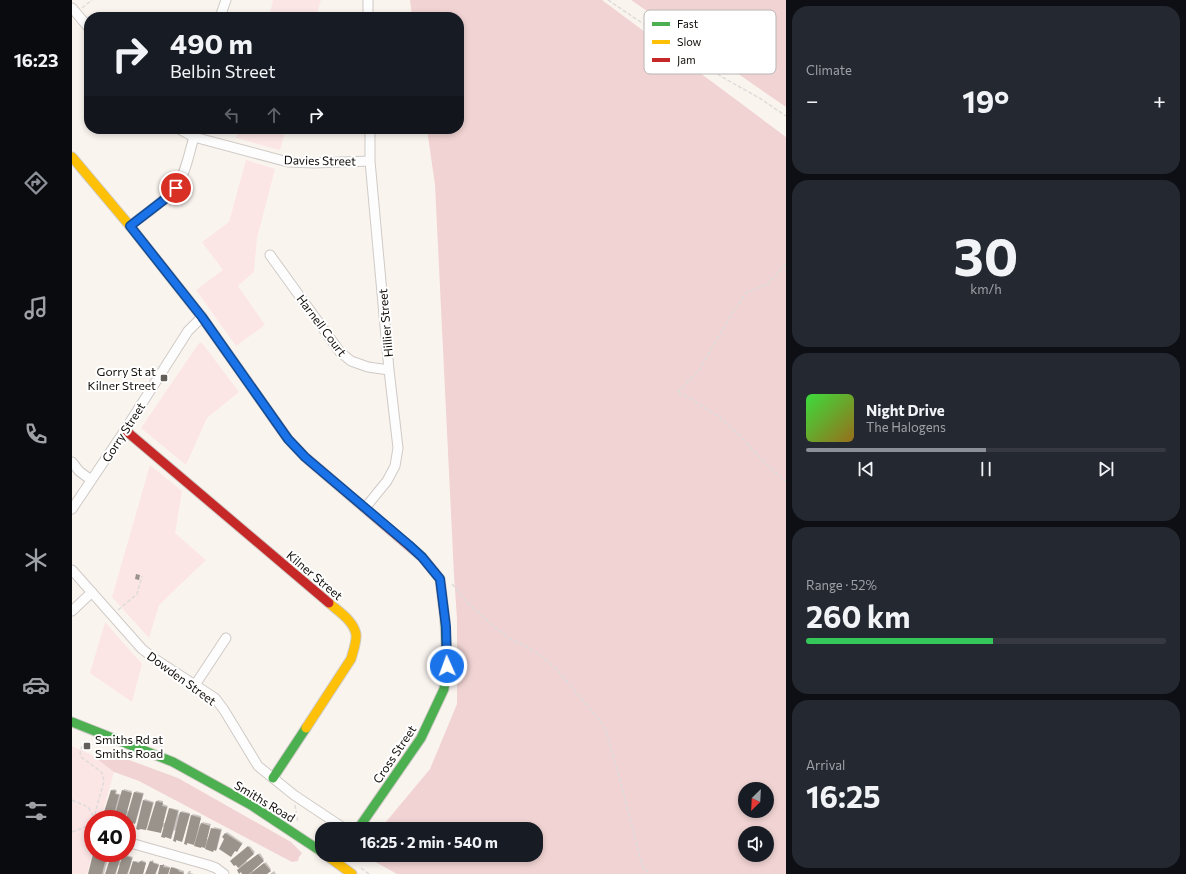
<!DOCTYPE html>
<html lang="en">
<head>
<meta charset="utf-8">
<style>
  body { margin:0; font-family:Commissioner,sans-serif; background:#242831; color:#f1f3f6; height:100vh; display:flex; flex-direction:column; font-size:15px; white-space:nowrap }
  * { box-sizing:border-box; margin:0 }
  p { font-size:13px; color:#9ea1a6 }
  .icon { flex:none; width:22px; height:22px; fill:none; stroke:currentColor; stroke-width:2; stroke-linecap:round; stroke-linejoin:round }
  .map { position:relative; flex:1; overflow:hidden }
  .panel { display:flex; flex-direction:column; gap:6px; padding:6px; background:#0d0f14; width:400px }
  .panel>* { flex:none }
  .banner { position:absolute; left:12px; top:12px; width:380px; height:122px; border-radius:16px; box-shadow:0 2px 6px #0003; background:#171b24; color:#f1f3f6; overflow:hidden }
  .needle { width:26px; rotate:204deg }
  .controls { position:absolute; left:666px; top:782px; display:grid; gap:8px }
  .controls a { display:grid; place-items:center; width:36px; height:36px; border-radius:50%; background:#171b24; box-shadow:0 2px 6px #0003; font-size:20px }
  .speed { position:absolute; left:12px; top:810px; display:flex; gap:8px; font-size:20px; font-weight:700; text-align:center }
  .speed>* { display:grid; place-content:center; width:52px; height:52px; border-radius:50%; background:#171b24; box-shadow:0 2px 6px #0003; line-height:1 }
  .speed .limit { border:6px solid #d22; background:#fff; color:#111 }
  .pin { position:absolute; display:grid; place-items:center; width:34px; height:34px; color:#fff; margin:-17px; border:2px solid #fff; border-radius:50%; box-shadow:0 1px 4px #0007 }
  .me { position:absolute; width:44px; margin:-22px; rotate:358deg; stroke-linejoin:round; filter:drop-shadow(0 0 3px #0008) }
  .turn { display:flex; align-items:center; gap:14px; height:84px; padding:0 20px; font-size:18px }
  .turn .icon { width:52px; height:52px; stroke-width:2.5 }
  .turn b { display:block; font-size:28px; line-height:34px }
  .lanes { display:flex; align-items:center; height:38px; padding:0 20px; background:#0003; justify-content:center; gap:20px; direction:ltr }
  .lanes .off { opacity:.35 }
  .big { font-size:30px; font-weight:700; line-height:1.1 }
  .panel .card { flex:1; display:flex; flex-direction:column; justify-content:center; gap:6px; min-width:0; padding:0 14px; border-radius:16px; background:#242831 }
  .panel .dial { align-items:center; gap:0 }
  .dial b { font-size:52px; line-height:1 }
  .song { display:flex; align-items:center; gap:12px }
  .cover { width:48px; height:48px; border-radius:6px; background:linear-gradient(135deg,hsl(120 70% 55%),hsl(40 70% 35%)) }
  .played { height:4px; border-radius:2px; background:linear-gradient(90deg,#8c9099 50%,#363941 50%) }
  .keys { display:flex; justify-content:space-around; direction:ltr }
  .heat { display:flex; justify-content:space-between; align-items:center; font-size:22px; direction:ltr }
  .charge { height:6px; border-radius:3px; background:linear-gradient(90deg,#34c759 52%,#363941 0) }
  .trip { position:absolute; left:243px; top:822px; width:228px; height:40px; border-radius:16px; background:#171b24; box-shadow:0 2px 6px #0003; font-weight:700; line-height:40px; text-align:center }
  main { display:flex; flex:1; min-height:0 }
  .menu { display:flex; flex-direction:column; width:72px; justify-content:space-around; align-items:center; background:#090b0e; color:#9ea1a6 }
  .menu .icon { width:28px; height:28px }
  .menu .active { color:#8c9099 }
  .menu b { font-size:18px; color:#f1f3f6 }
  .map>svg:first-child { display:block }
  .green { fill:#fce6e5 }
  .forest { fill:#f1d3d3; fill-rule:evenodd }
  .shadow { fill:#0003 }
  .building { fill:#9a938b }
  .lines { fill:none; stroke-linecap:round; stroke-linejoin:round }
  .street-casing { stroke:#cfcac6; stroke-width:11 }
  .fast-casing { stroke:#cfcac6; stroke-width:11 }
  .slow-casing { stroke:#cfcac6; stroke-width:11 }
  .jam-casing { stroke:#cfcac6; stroke-width:11 }
  .path { stroke:#dedcdb; stroke-width:1.5; stroke-dasharray:4 2; stroke-linecap:butt }
  .street { stroke:#fefdfd; stroke-width:9 }
  .fast { stroke:#4caf50; stroke-width:9 }
  .slow { stroke:#ffc107; stroke-width:9 }
  .jam { stroke:#c62828; stroke-width:9 }
  .route-casing { stroke:#114b97; stroke-width:10 }
  .route { stroke:#1a73e8; stroke-width:7 }
  .poi-dot { fill:#635e5a; stroke:#fff; stroke-width:1.5 }
  .labels { text-anchor:middle; dominant-baseline:central; stroke-width:4; stroke-linejoin:round; paint-order:stroke }
  .street-label { font-size:12px; fill:#110d0a; stroke:#fff }
  .poi-label { font-size:12px; fill:#110d0a; stroke:#fff; text-anchor:end }
  .key { fill:#fff; stroke:#b8b6b6; stroke-width:1 }
  .key-label { font-size:11px; fill:#110d0a }
</style>
</head>
<body>
<main>
<nav class="menu">
<b>16:23</b>
<svg class="icon active" aria-label="directions" viewBox="0 0 24 24"><path d="M12 3l9 9-9 9-9-9zM9 14v-3h6M13 9l2 2-2 2"/></svg>
<svg class="icon" aria-label="music" viewBox="0 0 24 24"><path d="M9 18V5l10-2v13"/><circle cx="6" cy="18" r="3"/><circle cx="16" cy="16" r="3"/></svg>
<svg class="icon" aria-label="phone" viewBox="0 0 24 24"><path d="M5 4h4l2 5-3 2q2 4 5 5l2-3 5 2v4C11 20 4 13 5 4z"/></svg>
<svg class="icon" aria-label="climate" viewBox="0 0 24 24"><path d="M12 3v18M4 7l16 10M4 17L20 7"/></svg>
<svg class="icon" aria-label="car" viewBox="0 0 24 24"><path d="M5 17H2v-5l4-1 3-4h7l3 4 3 1v5h-3M9 17h6M6 11h13"/><circle cx="7" cy="17" r="2"/><circle cx="17" cy="17" r="2"/></svg>
<svg class="icon" aria-label="filters" viewBox="0 0 24 24"><path d="M4 7h16M4 17h16"/><circle cx="9" cy="7" r="2"/><circle cx="15" cy="17" r="2"/></svg>
</nav>
<div class="map">
<svg width="714" height="874" viewBox="0 0 714 874">
  <rect width="100%" height="100%" fill="#faf4ef"/>
  <path class="green" d="M201 0H249L244 17H197Z
    M167 129H214L208 150 164 138Z
    M174 160 203 169 185 238 182 272 166 286 193 325 164 346 124 290 151 270 130 242 157 222Z
    M127 343H130L167 392 135 418 114 465 69 428Z
    M78 465 110 491 103 533 134 560 87 605 77 638 40 597Z
    M33 622 70 664 60 702 18 673Z
    M0 746 20 755 42 772 29 819H21V850L15 874H0Z"/>
  <path class="forest" d="M338 0H530L714 137V874H325L291 855H464V829H308L358 769 385 704V619L382 575 363 185 355 129H387V17H340ZM673 789H695V811H673ZM673 833H695V855H673Z
    M559 0H714V107Z
    M27 756 38 758 49 757 106 778 219 842 230 853 227 857 226 861 220 862 67 781 42 772 25 759Z"/>
  <path class="shadow" d="M41 789 45 790 44 793 50 795 52 789 60 791 55 811H57L63 792 64 791 72 793 64 822 63 823 57 821 55 822 56 814 53 818 44 814 33 811Z
    M73 799 82 802 75 828 73 829 71 801Z
    M86 800 91 801V804L96 806 91 823H93L99 808 107 810 106 815 110 811 118 813 111 839 110 841 105 839 104 841V831L102 830 99 838 93 827H91L88 832 77 830 85 801Z
    M121 814 129 816 127 826 131 822 139 824 135 839 137 840 142 827 150 829 145 849 144 850 136 843 133 847 125 840 121 844 116 842 115 844 120 815Z
    M155 832 171 843 166 849 151 837Z
    M178 846 183 852 174 860 175 862 188 853 192 859 180 869 182 872 194 862 199 869 194 874H172L160 859Z
    M24 853 30 856 33 853 37 854 32 874H17Z
    M54 853 55 854V855L61 857 56 874H46L48 866 46 865 44 874H34L40 856 41 855 49 857 48 861 50 862Z
    M70 860 74 862 71 874H58L62 862 63 861 68 862Z
    M80 860 82 861 81 862 87 864 84 874H74Z
    M91 864H92V865L98 867 96 874H86Z
    M101 867 112 871V874H98Z
    M117 871H119L118 873 122 874H115Z
    M202 871 204 874H198Z"/>
  <path class="building" d="M64 574 68 575 67 580 63 579Z
    M39 790 44 791 43 794 47 795 42 814 32 812Z
    M50 790 60 793 53 819 42 818Z
    M62 792 71 794 63 824 57 822V823H55V819H54Z
    M71 800 81 803 74 830 68 829 67 830 64 829Z
    M84 801 91 803 90 806 95 807 89 833 75 830Z
    M97 808 106 811 99 839 93 837V838L89 837Z
    M108 812 118 814 110 842 104 840V842L101 841Z
    M119 815 129 818 122 845 115 843V845L112 844Z
    M129 823 138 826 133 848 129 847V848L122 846Z
    M139 828 149 830 144 851 142 850 141 852 133 849Z
    M153 833 170 844 165 852 163 851 159 857 147 849 152 839 150 837Z
    M176 846 182 854 166 868 164 865 162 866 158 861Z
    M21 854 26 856V857L34 858 30 874H16Z
    M51 854 55 855 54 856 60 858 58 866 55 874H45Z
    M186 854 192 861 177 874H170L169 872 167 874 165 870Z
    M39 856 48 858 46 866 43 874H33Z
    M61 861 67 863 68 861 74 863 71 874H57Z
    M78 861 81 862V863L87 865 83 874H73Z
    M192 863 199 871 195 874H178Z
    M88 865H92L91 867 98 868 96 874H86Z
    M99 867 107 870 106 871 112 873 111 874H97Z"/>
  <g class="lines">
    <g class="street-casing">
      <path id="street" d="M296 0V17
        M0 8 17 28
        M148 17 154 0
        M107 129 122 137 216 162 242 163 298 161
        M58 226C71 215 94 201 104 187 114 173 117 153 122 137
        M198 255 268 352 279 361 296 367 317 370
        M0 462 7 471 19 480
        M293 508 315 481 323 466 326 448 317 370 298 161V129
        M0 509 53 430 116 331 130 317
        M0 570 70 649 83 659 143 698 152 710 186 766 222 795 273 829
        M0 611 20 592
        M123 685 154 638
        M55 842 136 865 144 868 152 874"/>
    </g>
    <g class="fast-casing">
      <path id="fast" d="M0 722 101 762 179 805 250 852
        M201 778 234 728
        M286 829 349 738 372 689 375 666 373 620"/>
    </g>
    <g class="slow-casing">
      <path id="slow" d="M0 157 58 226 130 317 204 422
        M234 728 279 659C281 652 285 641 284 634 281 620 266 611 257 603
        M254 855 280 874"/>
    </g>
    <g class="jam-casing">
      <path id="jam" d="M204 422 216 439 233 457 350 557 368 579 373 620
        M53 430 257 603"/>
    </g>
    <path class="path" d="M536 0 650 77 689 99 714 116
      M10 8 20 0
      M714 264 696 284 675 292 661 312 627 370 605 393 614 396 646 416 667 435 692 462 714 482
      M380 584 397 604 426 630 437 638 455 647 472 658 486 671 526 718 533 728 547 776 569 861 571 867 578 874
      M46 610 65 594 70 576
      M70 738 92 747
      M0 800 16 807 22 817 25 819
      M223 805 226 823
      M0 832 16 826 22 817 32 781 30 773 28 771 9 757 8 753 10 746
      M289 868 297 874"/>
    <use href="#street" class="street"/>
    <use href="#fast" class="fast"/>
    <use href="#slow" class="slow"/>
    <use href="#jam" class="jam"/>
  </g>
  <g class="lines">
    <g class="route-casing">
      <path id="route" d="M104 188 93 199 58 226 130 317 216 439 233 457 337 545 350 557 368 579 374 627 375 666"/>
    </g>
    <use href="#route" class="route"/>
  </g>
  <g class="poi-dot">
    <rect x="88" y="374" width="8" height="8" rx="2"/>
    <rect x="11" y="742" width="8" height="8" rx="2"/>
  </g>
  <g class="labels">
    <g class="street-label">
      <text transform="translate(248 160) rotate(1)">Davies Street</text>
      <text transform="translate(313 323) rotate(-95)">Hillier Street</text>
      <text transform="translate(250 325) rotate(53)">Harnell Court</text>
      <text transform="translate(51 432) rotate(-57)">Gorry Street</text>
      <text transform="translate(243 575) rotate(40)">Kilner Street</text>
      <text transform="translate(110 678) rotate(36)">Dowden Street</text>
      <text transform="translate(322 754) rotate(-56)">Cross Street</text>
      <text transform="translate(193 801) rotate(31)">Smiths Road</text>
    </g>
    <g class="poi-label">
      <text x="84" y="371">Gorry St at<tspan x="84" dy="14">Kilner Street</tspan></text>
      <text x="23" y="739" text-anchor="start">Smiths Rd at<tspan x="23" dy="14">Smiths Road</tspan></text>
    </g>
  </g>
  <rect x="572" y="10" width="132" height="64" rx="6" class="key"/>
  <rect x="580" y="22" width="18" height="4" fill="#4caf50"/>
  <rect x="580" y="40" width="18" height="4" fill="#ffc107"/>
  <rect x="580" y="58" width="18" height="4" fill="#c62828"/>
  <g class="key-label">
    <text x="605" y="28">Fast</text>
    <text x="605" y="46">Slow</text>
    <text x="605" y="64">Jam</text>
  </g>
</svg>
<div class="controls">
<a><svg class="needle" viewBox="-14 -14 28 28"><path d="M0-13l5 13h-10z" fill="#e53935"/><path d="M0 13l5-13h-10z" fill="#9ea1a6"/></svg></a>
<a><svg class="icon" aria-label="sound" viewBox="0 0 24 24"><path d="M4 9h4l5-4v14l-5-4H4zM17 9q2 3 0 6"/></svg></a>
</div>
<div class="speed"><div class="limit">40</div></div>
<div class="pin" style="left:104px;top:188px;background:#d93025"><svg class="icon" aria-label="arrive" viewBox="0 0 24 24"><path d="M6 21V4h12l-3 4 3 4H6"/></svg></div>
<svg class="me" style="left:375px;top:666px" viewBox="-20 -20 40 40"><circle r="17" fill="#1a73e8" stroke="#fff" stroke-width="3"/><path d="M0-11L8 9 0 5-8 9z" fill="#fff"/></svg>
<div class="trip">16:25 · 2 min · 540 m</div>
<div class="banner">
<div class="turn"><svg class="icon" aria-label="right" viewBox="0 0 24 24"><path d="M7 20v-9h11M14 6l5 5-5 5"/></svg><div><b>490 m</b>Belbin Street</div></div>
<div class="lanes"><svg class="icon off" aria-label="left" viewBox="0 0 24 24"><path d="M17 20v-9H6M10 6l-5 5 5 5"/></svg><svg class="icon off" aria-label="ahead" viewBox="0 0 24 24"><path d="M12 20V5M6 11l6-6 6 6"/></svg><svg class="icon" aria-label="right" viewBox="0 0 24 24"><path d="M7 20v-9h11M14 6l5 5-5 5"/></svg></div>
</div>
</div>
<section class="panel">
<div class="card"><p>Climate</p>
<div class="heat"><a>−</a><b class="big">19°</b><a>+</a></div>
</div>
<div class="card dial"><b>30</b><p>km/h</p></div>
<div class="card">
<div class="song"><i class="cover"></i><div><b>Night Drive</b><p>The Halogens</p></div></div>
<div class="played"></div>
<div class="keys"><svg class="icon" aria-label="previous" viewBox="0 0 24 24"><path d="M18 5L8 12l10 7zM5 5v14"/></svg><svg class="icon" aria-label="pause" viewBox="0 0 24 24"><path d="M8 5v14M16 5v14"/></svg><svg class="icon" aria-label="next" viewBox="0 0 24 24"><path d="M6 5l10 7-10 7zM19 5v14"/></svg></div>
</div>
<div class="card"><p>Range · 52%</p><b class="big">260 km</b><div class="charge"></div></div>
<div class="card"><p>Arrival</p><b class="big">16:25</b></div>
</section>
</main>
</body>
</html>
